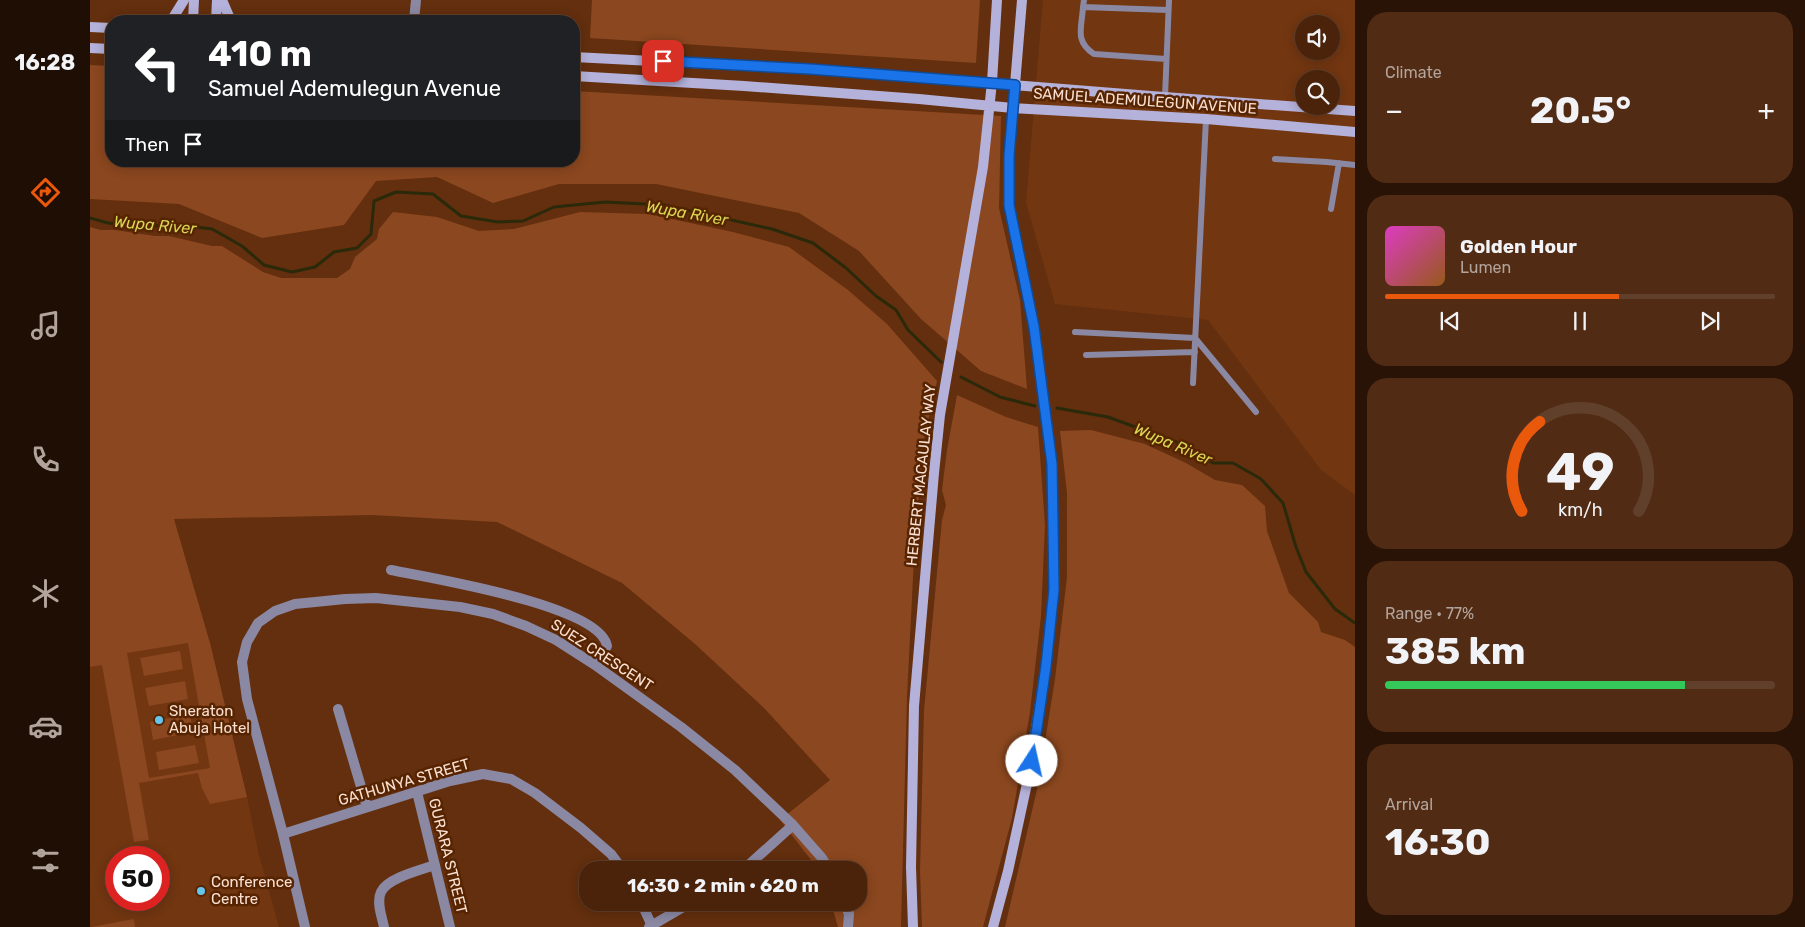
<!DOCTYPE html>
<html lang="en">
<head>
<meta charset="utf-8">
<style>
  body { margin:0; font-family:Rubik,sans-serif; background:#512b13; color:#f1f3f6; height:100vh; display:flex; flex-direction:column; font-size:19px; white-space:nowrap }
  * { box-sizing:border-box; margin:0 }
  p { font-size:16px; color:#b2a49c }
  .icon { flex:none; width:28px; height:28px; fill:none; stroke:currentColor; stroke-width:2; stroke-linecap:round; stroke-linejoin:round }
  .map { position:relative; flex:1; overflow:hidden }
  .sheet { display:flex; flex-direction:column; gap:12px; padding:12px; background:#291306; width:450px }
  .sheet>* { flex:none }
  .hud { position:absolute; left:15px; top:15px; width:475px; height:152px; border-radius:20px; box-shadow:0 2px 12px #0003,0 0 0 1px #61402b; background:#202124; color:#fff; overflow:hidden }
  .tools { position:absolute; left:1205px; top:15px; display:grid; gap:10px }
  .tools a { display:grid; place-items:center; width:45px; height:45px; border-radius:50%; background:#4a230a; box-shadow:0 2px 12px #0003,0 0 0 1px #61402b; font-size:25px }
  .speed { position:absolute; left:15px; top:846px; display:flex; gap:10px; font-size:25px; font-weight:700; text-align:center }
  .speed>* { display:grid; place-content:center; width:65px; height:65px; border-radius:50%; background:#4a230a; box-shadow:0 2px 12px #0003,0 0 0 1px #61402b; line-height:1 }
  .speed .limit { border:8px solid #d22; background:#fff; color:#111 }
  .pin { position:absolute; display:grid; place-items:center; width:42px; height:42px; color:#fff; margin:-21px; border-radius:10px; box-shadow:0 2px 8px #0006 }
  .me { position:absolute; width:55px; margin:-28px; rotate:10deg; stroke-linejoin:round; filter:drop-shadow(0 0 4px #0008) }
  .turn { display:flex; align-items:center; gap:18px; height:105px; padding:0 20px; font-size:22px }
  .turn .icon { width:65px; height:65px; stroke-width:2.5 }
  .turn b { display:block; font-size:35px; line-height:42px }
  .then { display:flex; align-items:center; height:48px; padding:0 20px; background:#0003; gap:10px; font-size:19px }
  .big { font-size:38px; font-weight:700; line-height:1.1 }
  .sheet .tile { flex:1; display:flex; flex-direction:column; justify-content:center; gap:8px; min-width:0; padding:0 18px; border-radius:20px; background:#512b13 }
  .sheet .dial { align-items:center; gap:0 }
  .dial svg { height:130px; overflow:visible; fill:none; stroke:#61402b; stroke-width:7; stroke-linecap:round; text-anchor:middle }
  .dial text { fill:#f1f3f6; stroke:none }
  .song { display:flex; align-items:center; gap:15px }
  .cover { width:60px; height:60px; border-radius:8px; background:linear-gradient(135deg,hsl(310 70% 55%),hsl(30 70% 35%)) }
  .played { height:5px; border-radius:2px; background:linear-gradient(90deg,#ea580c 60%,#61402b 60%) }
  .keys { display:flex; justify-content:space-around; direction:ltr }
  .heat { display:flex; justify-content:space-between; align-items:center; font-size:28px; direction:ltr }
  .charge { height:8px; border-radius:4px; background:linear-gradient(90deg,#34c759 77%,#61402b 0) }
  .trip { position:absolute; left:489px; top:861px; width:288px; height:50px; border-radius:20px; background:#4a230a; box-shadow:0 2px 12px #0003,0 0 0 1px #61402b; font-weight:700; line-height:50px; text-align:center }
  main { display:flex; flex:1; min-height:0 }
  .menu { display:flex; flex-direction:column; width:90px; justify-content:space-around; align-items:center; background:#1e0e04; color:#b2a49c }
  .menu .icon { width:35px; height:35px }
  .menu .on { color:#ea580c }
  .menu b { font-size:22px; color:#f1f3f6 }
  .map>svg:first-child { display:block }
  .built { fill:#723611; fill-rule:evenodd }
  .green { fill:#8b471f; fill-rule:evenodd }
  .lines { fill:none; stroke-linecap:round; stroke-linejoin:round }
  .stream { stroke:#2a290a; stroke-width:3 }
  .lane { stroke:#8a88a3; stroke-width:6 }
  .street { stroke:#8a88a3; stroke-width:10 }
  .secondary { stroke:#b4b1da; stroke-width:10 }
  .route-casing { stroke:#114b97; stroke-width:12 }
  .route { stroke:#1a73e8; stroke-width:9 }
  .poi-dot { fill:#64c5ee; stroke:#572401; stroke-width:2 }
  .labels { text-anchor:middle; dominant-baseline:central; stroke-width:5; stroke-linejoin:round; paint-order:stroke }
  .street-label { font-size:15px; fill:#fae0d2; stroke:#572401 }
  .poi-label { font-size:15px; fill:#fae0d2; stroke:#572401; text-anchor:start }
  .water-label { font-size:16px; font-style:italic; fill:#d8d652; stroke:#572401 }
</style>
</head>
<body>
<main>
<nav class="menu">
<b>16:28</b>
<svg class="icon on" aria-label="directions" viewBox="0 0 24 24"><path d="M12 3l9 9-9 9-9-9zM9 14v-3h6M13 9l2 2-2 2"/></svg>
<svg class="icon" aria-label="music" viewBox="0 0 24 24"><path d="M9 18V5l10-2v13"/><circle cx="6" cy="18" r="3"/><circle cx="16" cy="16" r="3"/></svg>
<svg class="icon" aria-label="phone" viewBox="0 0 24 24"><path d="M5 4h4l2 5-3 2q2 4 5 5l2-3 5 2v4C11 20 4 13 5 4z"/></svg>
<svg class="icon" aria-label="climate" viewBox="0 0 24 24"><path d="M12 3v18M4 7l16 10M4 17L20 7"/></svg>
<svg class="icon" aria-label="car" viewBox="0 0 24 24"><path d="M5 17H2v-5l4-1 3-4h7l3 4 3 1v5h-3M9 17h6M6 11h13"/><circle cx="7" cy="17" r="2"/><circle cx="17" cy="17" r="2"/></svg>
<svg class="icon" aria-label="filters" viewBox="0 0 24 24"><path d="M4 7h16M4 17h16"/><circle cx="9" cy="7" r="2"/><circle cx="15" cy="17" r="2"/></svg>
</nav>
<div class="map">
<svg width="1265" height="927" viewBox="0 0 1265 927">
  <rect width="100%" height="100%" fill="#632f0e"/>
  <path class="built" d="M953 0H1265V495L1231 470 1118 320 965 304 936 203ZM1214 24H1241V51H1214ZM1214 79H1241V106H1214Z
    M0 532 120 643 157 797 169 855 189 927H0ZM26 858H69V900H26Z"/>
  <path class="green" d="M502 0H890L886 63 500 38Z
    M0 65 21 66V161H484V91L911 116 909 208 930 300 937 389 891 371 831 319 769 251 709 213 566 184H469L403 203 347 177 286 181 254 225 172 238 89 204 0 199Z
    M303 212 347 217 389 231 424 229 490 212 558 214 643 232 699 247 758 290 797 324 847 381 833 443 824 558 817 697 811 927H748L741 903 768 902V870H729L690 820 740 780 674 708 605 644 532 583 407 522 282 515 84 519 120 643 157 797 120 804 112 788 108 773 49 783 59 840 44 842 12 665 0 667V227L11 230H25L65 236H79L122 246H132L173 272 191 278H247L260 269 265 257 287 239 289 229ZM98 643 120 768 59 778 37 653Z
    M867 395 916 417 948 427 955 525 951 616 940 712 922 818 893 927H832L830 871 834 710 852 520 856 505 852 490 857 450Z
    M1001 430 1055 444 1096 463 1125 480 1152 485 1175 506 1177 531 1199 593 1228 622 1231 632 1255 640 1265 647V927H915L948 785 965 679 977 577V493L970 431Z
    M90 651 93 669 54 676 50 658Z
    M95 681 98 699 59 706 55 688Z
    M100 714 103 732 63 740 60 722Z
    M105 745 109 763 69 770 66 752Z
    M44 919 45 927H1Z"/>
  <g class="lines">
    <path class="stream" d="M0 218 18 223 55 227 82 224 122 229 152 246 174 265 202 272 225 267 244 252 267 248 281 234 284 201 306 192 343 194 371 216 408 222 433 221 464 207 515 202 574 205 682 229 723 243 756 268 786 296 806 310 818 330 851 362
      M871 377 910 397 945 406
      M967 408 1018 417 1089 443 1123 463H1143L1171 479 1193 503 1206 547 1216 572 1245 609 1265 623"/>
    <path class="lane" d="M994 0 993 7 1078 10
      M993 7C992 27 984 41 1004 54L1076 59
      M1075 97 1079 0
      M1185 159 1237 162 1265 165
      M1241 209 1249 163
      M985 332 1105 338 1166 412
      M996 355 1105 352
      M1103 383 1116 119"/>
    <path class="street" d="M324 21 326 0
      M301 570C339 578 510 605 517 646L505 665
      M248 709 277 807
      M327 792 360 927
      M193 834 360 781 393 774 421 779 445 793 491 828 521 854 533 870
      M653 870 703 825
      M551 902 562 926
      M754 902 759 914 758 927
      M215 927 193 834 157 699 152 662 157 642 168 623 185 611 205 604 255 599 286 598 370 607 403 614 436 626 466 640 505 665 591 727 645 770 703 825 732 858 739 870
      M294 927C292 917 286 902 291 892 297 878 331 870 345 865
      M559 927 602 902"/>
    <path class="secondary" d="M132 0 141 21
      M81 21 94 0
      M103 21 104 0
      M126 21 127 0
      M0 27 21 28
      M0 48 21 49
      M484 57 720 69 1061 96 1265 111
      M484 76 654 86 829 99 923 108 1116 119 1265 132
      M823 927 821 867 824 706 844 473 850 415 893 167 902 82 907 0
      M903 927 918 871 938 779 956 666 964 589 962 464 944 327 919 205V157L932 0"/>
  </g>
  <g class="lines">
    <g class="route-casing">
      <path id="route" d="M573 61 720 69 925 85 919 156V205L944 327 962 464 964 589 956 666 942 761"/>
    </g>
    <use href="#route" class="route"/>
  </g>
  <g class="poi-dot">
    <circle cx="69" cy="720" r="5"/>
    <circle cx="111" cy="891" r="5"/>
  </g>
  <g class="labels">
    <g class="street-label">
      <text transform="translate(1055 101) rotate(4)">SAMUEL ADEMULEGUN AVENUE</text>
      <text transform="translate(831 475) rotate(-84)">HERBERT MACAULAY WAY</text>
      <text transform="translate(512 655) rotate(33)">SUEZ CRESCENT</text>
      <text transform="translate(314 782) rotate(-16)">GATHUNYA STREET</text>
      <text transform="translate(358 856) rotate(76)">GURARA STREET</text>
    </g>
    <g class="poi-label">
      <text x="79" y="711">Sheraton<tspan x="79" dy="17">Abuja Hotel</tspan></text>
      <text x="121" y="882">Conference<tspan x="121" dy="17">Centre</tspan></text>
    </g>
    <g class="water-label">
      <text transform="translate(597 213) rotate(10)">Wupa River</text>
      <text transform="translate(65 225) rotate(5)">Wupa River</text>
      <text transform="translate(1083 444) rotate(23)">Wupa River</text>
    </g>
  </g>
</svg>
<div class="tools">
<a><svg class="icon" aria-label="sound" viewBox="0 0 24 24"><path d="M4 9h4l5-4v14l-5-4H4zM17 9q2 3 0 6"/></svg></a>
<a><svg class="icon" aria-label="search" viewBox="0 0 24 24"><circle cx="10" cy="10" r="6"/><path d="M15 15l6 6"/></svg></a>
</div>
<div class="speed"><div class="limit">50</div></div>
<div class="pin" style="left:573px;top:61px;background:#d93025"><svg class="icon" aria-label="arrive" viewBox="0 0 24 24"><path d="M6 21V4h12l-3 4 3 4H6"/></svg></div>
<svg class="me" style="left:942px;top:761px" viewBox="-20 -20 40 40"><circle r="19" fill="#fff"/><path d="M0-13L10 11 0 6-10 11z" fill="#1a73e8"/></svg>
<div class="trip">16:30 · 2 min · 620 m</div>
<div class="hud">
<div class="turn"><svg class="icon" aria-label="left" viewBox="0 0 24 24"><path d="M17 20v-9H6M10 6l-5 5 5 5"/></svg><div><b>410 m</b>Samuel Ademulegun Avenue</div></div>
<div class="then">Then<svg class="icon" aria-label="arrive" viewBox="0 0 24 24"><path d="M6 21V4h12l-3 4 3 4H6"/></svg></div>
</div>
</div>
<section class="sheet">
<div class="tile"><p>Climate</p>
<div class="heat"><a>−</a><b class="big">20.5°</b><a>+</a></div>
</div>
<div class="tile">
<div class="song"><i class="cover"></i><div><b>Golden Hour</b><p>Lumen</p></div></div>
<div class="played"></div>
<div class="keys"><svg class="icon" aria-label="previous" viewBox="0 0 24 24"><path d="M18 5L8 12l10 7zM5 5v14"/></svg><svg class="icon" aria-label="pause" viewBox="0 0 24 24"><path d="M8 5v14M16 5v14"/></svg><svg class="icon" aria-label="next" viewBox="0 0 24 24"><path d="M6 5l10 7-10 7zM19 5v14"/></svg></div>
</div>
<div class="tile dial"><svg viewBox="0 0 100 80">
<path d="M14 69A42 42 0 1 1 86 69"/>
<path d="M14 69A42 42 0 0 1 25 14" stroke="#ea580c"/>
<text x="50" y="56" font-size="32" font-weight="700">49</text>
<text x="50" y="72" font-size="11">km/h</text>
</svg></div>
<div class="tile"><p>Range · 77%</p><b class="big">385 km</b><div class="charge"></div></div>
<div class="tile"><p>Arrival</p><b class="big">16:30</b></div>
</section>
</main>
</body>
</html>
